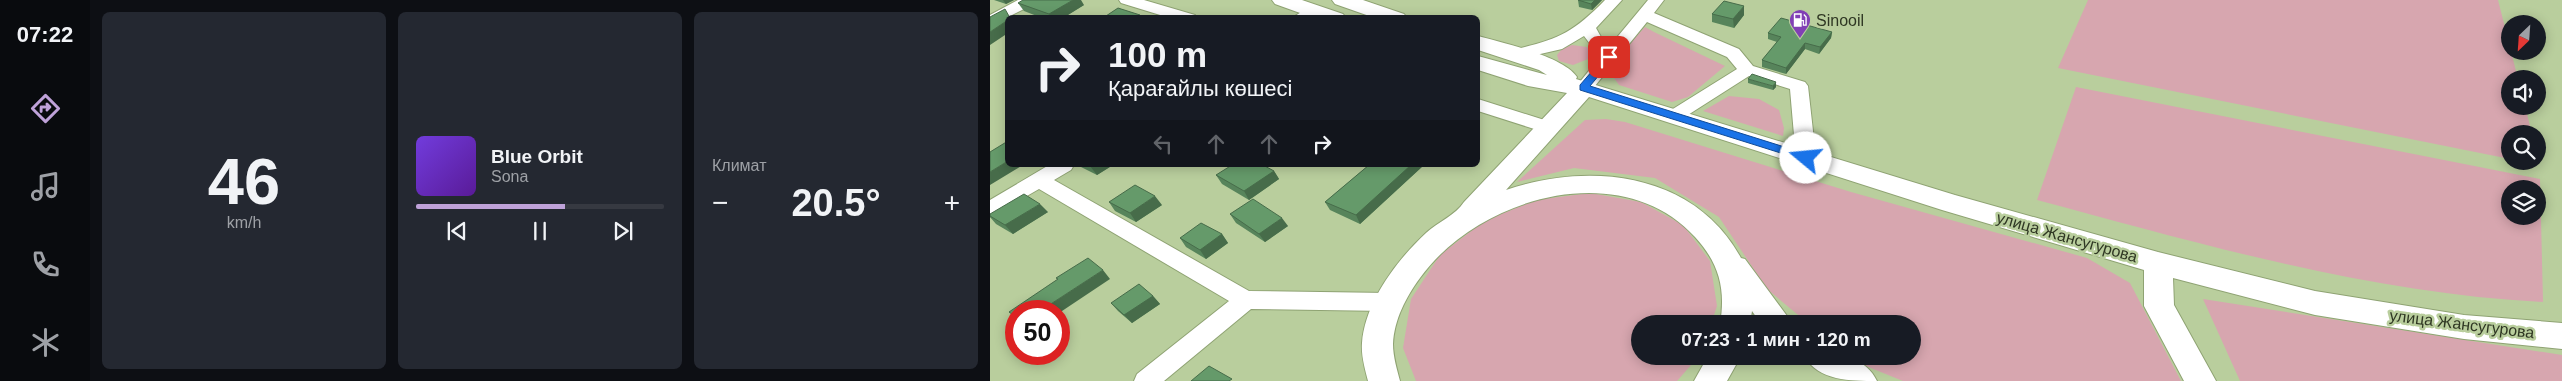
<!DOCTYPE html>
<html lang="ru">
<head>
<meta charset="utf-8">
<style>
  body { margin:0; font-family:Arial,sans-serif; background:#242831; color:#f1f3f6; height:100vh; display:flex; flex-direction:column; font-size:19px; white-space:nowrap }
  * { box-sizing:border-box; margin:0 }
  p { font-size:16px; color:#9ea1a6 }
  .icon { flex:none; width:28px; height:28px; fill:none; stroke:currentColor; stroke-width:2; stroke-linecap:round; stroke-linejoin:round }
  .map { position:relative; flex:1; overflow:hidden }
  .sheet { display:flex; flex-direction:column; gap:12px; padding:12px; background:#0d0f14; width:900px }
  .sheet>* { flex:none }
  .top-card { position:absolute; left:15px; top:15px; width:475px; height:152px; border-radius:8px; box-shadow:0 2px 12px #0003; background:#171b24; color:#f1f3f6; overflow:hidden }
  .needle { width:32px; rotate:205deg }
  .buttons { position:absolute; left:1511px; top:15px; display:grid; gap:10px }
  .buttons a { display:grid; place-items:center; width:45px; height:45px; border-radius:50%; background:#171b24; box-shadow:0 2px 12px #0003; font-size:25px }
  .speed { position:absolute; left:15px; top:300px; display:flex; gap:10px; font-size:25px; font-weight:700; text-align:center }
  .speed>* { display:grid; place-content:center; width:65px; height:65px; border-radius:50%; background:#171b24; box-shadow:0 2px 12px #0003; line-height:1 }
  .speed .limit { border:8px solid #d22; background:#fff; color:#111 }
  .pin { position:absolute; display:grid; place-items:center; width:42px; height:42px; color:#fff; margin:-21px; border-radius:10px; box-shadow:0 2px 8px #0006 }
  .me { position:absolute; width:55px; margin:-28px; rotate:287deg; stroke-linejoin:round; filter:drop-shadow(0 0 4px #0008) }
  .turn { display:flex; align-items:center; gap:18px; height:105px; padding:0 20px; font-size:22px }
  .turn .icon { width:65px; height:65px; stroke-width:2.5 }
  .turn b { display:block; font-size:35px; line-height:42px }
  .lanes { display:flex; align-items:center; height:48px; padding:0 20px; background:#0003; justify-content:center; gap:25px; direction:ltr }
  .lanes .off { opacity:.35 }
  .big { font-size:38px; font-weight:700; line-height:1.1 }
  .sheet .tile { flex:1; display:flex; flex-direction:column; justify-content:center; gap:8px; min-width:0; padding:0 18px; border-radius:8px; background:#242831 }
  .sheet .dial { align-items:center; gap:0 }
  .dial b { font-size:65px; line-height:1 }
  .song { display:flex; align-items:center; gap:15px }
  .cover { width:60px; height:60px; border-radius:8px; background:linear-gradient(135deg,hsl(260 70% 55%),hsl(270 70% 35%)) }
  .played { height:5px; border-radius:2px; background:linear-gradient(90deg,#bfa2d9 60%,#363941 60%) }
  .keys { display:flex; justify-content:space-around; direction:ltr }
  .heat { display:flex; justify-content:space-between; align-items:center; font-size:28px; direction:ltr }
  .sheet .tiles { flex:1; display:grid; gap:12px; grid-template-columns:repeat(3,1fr) }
  .trip { position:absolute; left:641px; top:315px; width:290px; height:50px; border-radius:25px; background:#171b24; box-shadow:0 2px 12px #0003; font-weight:700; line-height:50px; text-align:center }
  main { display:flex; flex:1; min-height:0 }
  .tabs { display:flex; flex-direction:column; width:90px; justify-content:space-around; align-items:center; background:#090b0e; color:#9ea1a6 }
  .tabs .icon { width:35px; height:35px }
  .tabs .on { color:#bfa2d9 }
  .tabs b { font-size:22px; color:#f1f3f6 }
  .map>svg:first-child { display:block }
  .green { fill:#d7a6af; fill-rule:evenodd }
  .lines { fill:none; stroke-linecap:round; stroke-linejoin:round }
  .minor-casing { stroke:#8fa373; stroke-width:2 }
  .major-casing { stroke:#8fa373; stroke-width:2 }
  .minor { fill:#fff; fill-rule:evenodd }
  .major { fill:#fff; fill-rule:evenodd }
  .wall { fill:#57845b }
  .shaded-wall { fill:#476c4a }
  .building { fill:#659a6a; stroke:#476c4a }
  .route { fill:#1a73e8; stroke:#114b97 }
  .labels { text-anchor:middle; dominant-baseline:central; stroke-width:5; stroke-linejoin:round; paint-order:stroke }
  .poi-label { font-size:16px; fill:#2f3723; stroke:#b9ce9d; text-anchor:start }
  .street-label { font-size:16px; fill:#2f3723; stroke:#b9ce9d }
</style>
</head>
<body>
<main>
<nav class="tabs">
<b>07:22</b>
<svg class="icon on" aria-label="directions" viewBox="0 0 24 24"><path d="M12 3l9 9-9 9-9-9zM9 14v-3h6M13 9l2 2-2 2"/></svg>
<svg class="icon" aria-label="music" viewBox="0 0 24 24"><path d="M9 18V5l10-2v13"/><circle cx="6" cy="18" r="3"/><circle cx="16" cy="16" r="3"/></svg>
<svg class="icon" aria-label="phone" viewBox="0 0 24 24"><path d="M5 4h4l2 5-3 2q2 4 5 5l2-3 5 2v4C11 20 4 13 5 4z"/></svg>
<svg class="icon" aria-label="climate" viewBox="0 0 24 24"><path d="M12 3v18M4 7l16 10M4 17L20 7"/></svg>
</nav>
<section class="sheet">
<div class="tiles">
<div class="tile dial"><b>46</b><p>km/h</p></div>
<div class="tile">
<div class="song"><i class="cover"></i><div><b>Blue Orbit</b><p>Sona</p></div></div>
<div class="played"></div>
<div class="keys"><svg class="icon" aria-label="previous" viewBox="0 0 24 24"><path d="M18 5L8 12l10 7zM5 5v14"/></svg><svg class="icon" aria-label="pause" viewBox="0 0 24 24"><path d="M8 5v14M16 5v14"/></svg><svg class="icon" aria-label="next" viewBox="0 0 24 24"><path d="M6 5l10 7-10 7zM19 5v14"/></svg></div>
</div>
<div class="tile"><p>Климат</p>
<div class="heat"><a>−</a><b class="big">20.5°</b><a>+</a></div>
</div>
</div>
</section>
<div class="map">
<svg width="1572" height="381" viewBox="0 0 1572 381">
  <rect width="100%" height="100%" fill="#b9ce9d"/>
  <path class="green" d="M1098 0H1508L1528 79H1520V106H1535L1542 134H1520V159L1068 68Z
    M655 27 664 32 735 66 698 97 682 102 629 85 624 78 626 58Z
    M582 45 597 47 601 53 598 59 583 65 569 61 567 55 572 49Z
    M1086 87 1550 179 1553 302C1383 294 1211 244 1047 200ZM1520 189H1548V216H1520Z
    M739 96 769 99 789 110 794 128 793 136 713 111Z
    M616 119 635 122 861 192 1097 258 1140 283 1191 381H913L866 362 859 356H922V324H819L777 289 729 217 665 178 584 168 527 182 595 120Z
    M600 193 651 202 693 225 720 261 727 306 721 324H650V356H709L687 381H426L413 348 421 299 450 255 494 221 546 200Z
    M1213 299 1572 355V381H1250Z"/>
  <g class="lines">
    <g class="minor-casing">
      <path id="minor" d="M28 0H48L46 3 0 26V15Z
        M129 0H154L205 15 207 18H180L131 3Z
        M615 0H632L606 28 611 37 619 47 658 0H674L664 13 749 49 763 66 815 82 818 86 826 158 823 163 816 165 809 163 806 158 800 89 759 76 690 120H678L675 116 678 112 747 69 737 57 657 22 600 92H588L585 88 610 57 594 36 572 49 524 60 518 59 516 55 518 51C565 40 580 36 615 0Z
        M322 5 330 10 321 18H302Z
        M488 99 567 124 569 128 567 132 560 134 488 111Z
        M59 165H84L81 170 64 180 259 291 398 293 406 296 409 302 406 308 398 311 261 309 174 381H144L147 374 239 301 49 189 0 217V200Z"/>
    </g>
    <g class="major-casing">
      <path id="major" d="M282 0H312L353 14 356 18H324L285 4Z
        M342 0H373L414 14 417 18H385L345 4Z
        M488 36C513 43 573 56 587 77L586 79 965 195 1168 252 1325 291 1474 315 1572 323V349L1474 339 1325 315 1183 278 1184 305 1226 381H1194L1154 306V270L952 210 599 97 516 190C601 161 705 173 751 258L755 259 803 324H771L762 311 760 324H730C736 289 729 263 705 237 631 156 488 197 430 278 416 297 404 320 403 344 403 357 407 369 410 381H378C375 369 371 356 372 343 375 302 407 260 436 233 448 222 466 215 474 202L577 93 538 86 488 70V56L557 75 549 70 488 50Z
        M718 356H751L737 381H704Z
        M814 356C842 356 873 352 887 381 860 381 829 381 814 356Z"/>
    </g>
    <use href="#minor" class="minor"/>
    <use href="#major" class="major"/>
  </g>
  <path class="wall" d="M4 0H24L16 4Z
    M588 0H612L602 10 589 7Z
    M28 3 94 5 73 18H52L34 11Z
    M722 14 754 15 744 28 722 22Z
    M842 32 841 38 829 54 815 49 796 74 772 67V60L787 42 778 39V33Z
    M758 79 786 87 783 90 758 83Z
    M90 165H123L107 175 91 167Z
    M379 165H434L370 224 340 210 335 202Z
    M284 171 289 179 259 200 232 184 226 175Z
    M119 202 172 205 146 222 125 211Z
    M58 212 23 234 6 224 0 217V214Z
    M240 214 298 226 275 242 246 223Z
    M232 234 238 243 216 259 196 247 190 238Z
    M163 296 170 304 142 323 128 311 121 303Z"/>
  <path class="shaded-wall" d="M13 0H24L16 4Z
    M83 0H91L94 5 73 18H61L59 14Z
    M605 0H612L602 10 601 4Z
    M754 6V15L744 28 743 19Z
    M18 20V33L0 45V32Z
    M842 32 841 38 829 54 830 47Z
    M815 43V49L796 74V68Z
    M786 82V87L783 90V86Z
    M18 161V165H33L0 185V172Z
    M102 165H123L107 175 100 166Z
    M421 165H434L370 224 366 215Z
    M284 171 289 179 259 200 254 191Z
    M165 196 172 205 146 222 140 213Z
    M50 204 58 212 23 234 15 225Z
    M292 218 298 226 275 242 269 234Z
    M232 234 238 243 216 259 210 250Z
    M113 270 120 279 69 313V311H50Z
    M163 296 170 304 142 323 134 315Z"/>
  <path class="building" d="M33 0H83L59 14 28 3Z
    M588 0H605L601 4Z
    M734 1 754 6 743 19 722 14Z
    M128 8 150 15 146 18H113Z
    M15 9 20 18H18V20L0 32V17Z
    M791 18 842 32 830 47 815 43 796 68 772 60 791 37 778 33Z
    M762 74 786 82 783 86 758 79Z
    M18 141V161L0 172V152Z
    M242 165H273L284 171 254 191 226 175Z
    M379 165H421L366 215 335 202Z
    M145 185 165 196 140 213 119 202Z
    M34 194 50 204 15 225 0 216V214Z
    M263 199 292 218 269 234 240 214Z
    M211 223 232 234 210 250 190 238Z
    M98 258 113 270 50 311H26V317L19 312 68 279 66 278Z
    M149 284 163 296 134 315 121 303Z
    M219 366 242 379 239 381H201Z"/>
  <path class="route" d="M619 54 624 57 600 86 820 155 822 158 820 160H813L590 90V85L616 55Z"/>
  <defs>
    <g id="fuel-pin" transform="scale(1.125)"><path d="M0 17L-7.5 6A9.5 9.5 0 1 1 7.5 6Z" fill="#8140b5" stroke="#b9ce9d"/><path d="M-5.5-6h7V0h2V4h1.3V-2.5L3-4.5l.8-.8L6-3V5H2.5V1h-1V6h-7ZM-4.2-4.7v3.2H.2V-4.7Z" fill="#fff"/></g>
  </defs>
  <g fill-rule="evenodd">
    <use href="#fuel-pin" x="810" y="20"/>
  </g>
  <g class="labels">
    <g class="poi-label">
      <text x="826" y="20">Sinooil</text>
    </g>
    <g class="street-label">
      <text transform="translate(1077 237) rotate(16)">улица Жансугурова</text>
      <text transform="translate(1472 324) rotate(7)">улица Жансугурова</text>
    </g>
  </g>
</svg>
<div class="buttons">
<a><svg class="needle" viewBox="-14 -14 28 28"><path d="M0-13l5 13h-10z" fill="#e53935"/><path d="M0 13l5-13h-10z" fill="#9ea1a6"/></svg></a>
<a><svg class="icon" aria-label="sound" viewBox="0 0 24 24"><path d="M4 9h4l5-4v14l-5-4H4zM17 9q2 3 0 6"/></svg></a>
<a><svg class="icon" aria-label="search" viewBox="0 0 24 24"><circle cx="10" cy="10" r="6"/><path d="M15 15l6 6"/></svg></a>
<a><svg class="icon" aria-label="layers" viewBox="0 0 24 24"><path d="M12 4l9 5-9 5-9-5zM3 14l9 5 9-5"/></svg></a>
</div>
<div class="speed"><div class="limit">50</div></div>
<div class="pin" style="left:619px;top:57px;background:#d93025"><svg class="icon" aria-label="arrive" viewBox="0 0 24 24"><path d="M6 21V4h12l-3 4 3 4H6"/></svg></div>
<svg class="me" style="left:816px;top:158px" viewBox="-20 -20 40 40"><circle r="19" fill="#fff"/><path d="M0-13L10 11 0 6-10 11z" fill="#1a73e8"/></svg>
<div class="trip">07:23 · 1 мин · 120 m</div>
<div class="top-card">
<div class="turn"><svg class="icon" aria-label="right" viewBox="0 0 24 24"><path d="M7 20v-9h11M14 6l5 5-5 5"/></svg><div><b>100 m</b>Қарағайлы көшесі</div></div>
<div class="lanes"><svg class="icon off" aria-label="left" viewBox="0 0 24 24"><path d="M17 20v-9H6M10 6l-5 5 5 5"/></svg><svg class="icon off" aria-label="ahead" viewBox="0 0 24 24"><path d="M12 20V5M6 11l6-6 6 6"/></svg><svg class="icon off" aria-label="ahead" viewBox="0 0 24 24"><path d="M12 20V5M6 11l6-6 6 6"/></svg><svg class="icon" aria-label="right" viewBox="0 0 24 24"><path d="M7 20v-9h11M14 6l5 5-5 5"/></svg></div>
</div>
</div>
</main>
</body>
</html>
